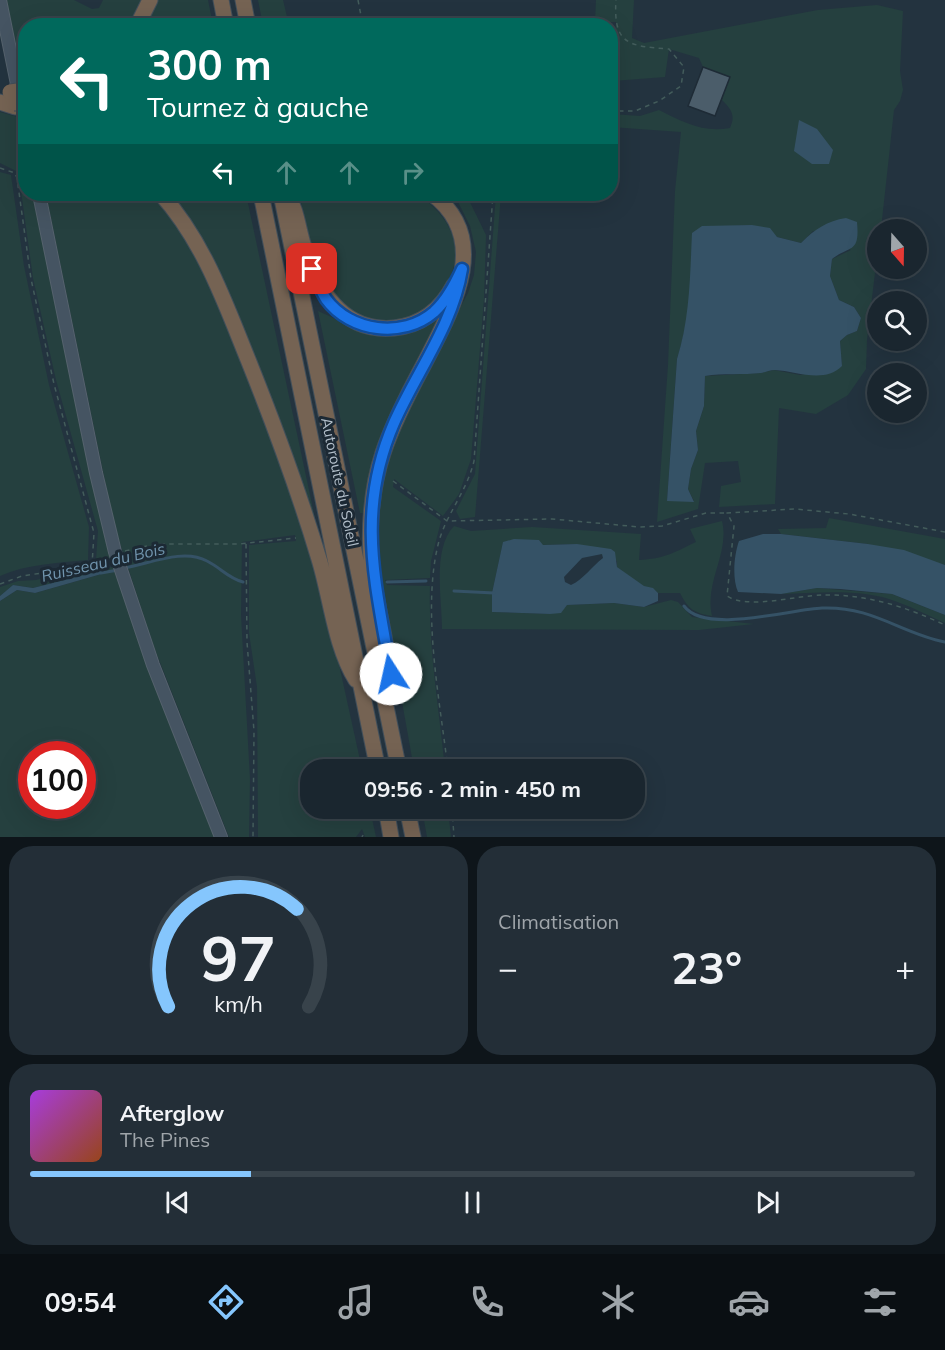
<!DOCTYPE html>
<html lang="fr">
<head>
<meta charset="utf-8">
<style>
  body { margin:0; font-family:Mulish,sans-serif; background:#232e37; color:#f1f3f6; height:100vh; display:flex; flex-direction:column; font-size:22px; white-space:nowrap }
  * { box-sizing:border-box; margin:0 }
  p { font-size:20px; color:#9fa5aa }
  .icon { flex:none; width:33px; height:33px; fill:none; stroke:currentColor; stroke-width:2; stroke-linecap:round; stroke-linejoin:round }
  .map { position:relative; height:837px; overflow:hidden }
  .panel { display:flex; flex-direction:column; gap:9px; padding:9px; background:#0e151a; flex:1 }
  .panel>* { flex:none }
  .hud { position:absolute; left:18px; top:18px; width:600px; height:183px; border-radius:24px; box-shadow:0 6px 24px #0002,0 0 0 2px #38434b; background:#00695c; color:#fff; overflow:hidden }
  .needle { width:39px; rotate:160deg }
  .fabs { position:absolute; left:867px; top:219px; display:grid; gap:12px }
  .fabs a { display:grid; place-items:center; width:60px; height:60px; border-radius:50%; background:#1a262f; box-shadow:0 6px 24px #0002,0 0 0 2px #38434b; font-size:30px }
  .speed { position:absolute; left:18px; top:741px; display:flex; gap:12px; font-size:30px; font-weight:700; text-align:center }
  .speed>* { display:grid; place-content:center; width:78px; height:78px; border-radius:50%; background:#1a262f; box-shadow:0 6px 24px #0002,0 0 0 2px #38434b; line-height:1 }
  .speed .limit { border:9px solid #d22; background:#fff; color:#111 }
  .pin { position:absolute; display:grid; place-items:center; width:51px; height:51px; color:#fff; margin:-26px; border-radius:12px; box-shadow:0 3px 9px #0006 }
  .me { position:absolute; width:66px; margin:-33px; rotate:350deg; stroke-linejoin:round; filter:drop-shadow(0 0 4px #0008) }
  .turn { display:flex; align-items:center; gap:21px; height:126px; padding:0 30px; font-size:27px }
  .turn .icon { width:78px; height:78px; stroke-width:2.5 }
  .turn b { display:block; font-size:42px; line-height:51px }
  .lanes { display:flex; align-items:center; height:57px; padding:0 30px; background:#0003; justify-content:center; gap:30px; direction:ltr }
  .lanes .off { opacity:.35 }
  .big { font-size:45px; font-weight:700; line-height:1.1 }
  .panel .tile { flex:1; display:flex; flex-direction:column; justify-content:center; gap:9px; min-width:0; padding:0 21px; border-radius:24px; background:#232e37 }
  .panel .dial { align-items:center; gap:0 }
  .dial svg { height:156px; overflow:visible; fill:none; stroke:#38434b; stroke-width:7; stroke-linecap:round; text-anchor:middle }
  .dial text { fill:#f1f3f6; stroke:none }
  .song { display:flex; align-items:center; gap:18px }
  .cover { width:72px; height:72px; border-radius:9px; background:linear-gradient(135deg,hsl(280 70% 55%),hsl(20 70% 35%)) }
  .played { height:6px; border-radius:3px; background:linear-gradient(90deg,#85c6fd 25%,#38434b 25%) }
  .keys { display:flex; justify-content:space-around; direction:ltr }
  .heat { display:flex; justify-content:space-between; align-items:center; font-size:33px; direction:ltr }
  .panel .tiles { flex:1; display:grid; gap:9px; grid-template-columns:1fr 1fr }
  .tile:last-child { grid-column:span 2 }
  .trip { position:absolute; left:300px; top:759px; width:345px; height:60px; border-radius:24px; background:#1a262f; box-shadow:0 6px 24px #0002,0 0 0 2px #38434b; font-weight:700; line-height:60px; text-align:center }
  .tab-bar { display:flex; height:96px; justify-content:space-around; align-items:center; background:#0a0f13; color:#9fa5aa }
  .tab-bar .icon { width:42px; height:42px }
  .tab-bar .selected { color:#85c6fd }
  .tab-bar b { font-size:27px; color:#f1f3f6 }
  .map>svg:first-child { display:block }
  .green { fill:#25403f; fill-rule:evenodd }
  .water { fill:#355266; fill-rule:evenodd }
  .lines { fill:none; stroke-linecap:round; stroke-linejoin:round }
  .stream { stroke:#355266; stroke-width:3 }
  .building { fill:#4b5d6a; stroke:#1e2b36; stroke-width:1.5 }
  .secondary-casing { stroke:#55626d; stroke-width:14 }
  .highway-casing { stroke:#424f5a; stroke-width:17 }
  .path { stroke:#435c5b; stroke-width:1.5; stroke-dasharray:4.5 4.5; stroke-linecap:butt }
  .secondary { stroke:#455462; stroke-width:12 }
  .highway { stroke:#756353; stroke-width:15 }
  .highway-bridge-casing { stroke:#424f5a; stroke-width:17; stroke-linecap:butt }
  .highway-bridge { stroke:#756353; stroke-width:15 }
  .route-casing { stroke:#114b97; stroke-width:15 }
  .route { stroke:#1a73e8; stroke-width:10 }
  .labels { text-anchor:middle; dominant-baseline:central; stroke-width:6; stroke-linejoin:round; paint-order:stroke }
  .street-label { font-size:15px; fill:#b3bfca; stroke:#1c2934 }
  .water-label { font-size:16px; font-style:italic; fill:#7195ae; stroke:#1c2934 }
</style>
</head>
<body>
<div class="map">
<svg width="945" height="837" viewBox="0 0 945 837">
  <rect width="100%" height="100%" fill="#23333f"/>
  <path class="green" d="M6 0H74L92 9 99 8 103 0H143L129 25 26 26 24 83Z
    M154 0H208L213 25 141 26Z
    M258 0H283L289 25H263Z
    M596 0H634L632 38 644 43 818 10 877 5 903 11 900 71 903 90 900 101 894 110 881 229 878 230 877 256 867 340 866 369 848 395 816 414 779 408 775 504 719 507 721 486 741 482 738 461 705 463 698 509 657 522 668 365 675 191 681 132 611 127V114L640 116 659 110C683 122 703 133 730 128 736 115 731 109 722 100L730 77 703 67 699 58 669 49 665 77 613 81 615 107H611V44L615 43 616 22H595ZM752 225 777 237 801 243 813 231 851 250 832 259 830 276 839 300 854 307 861 318 857 331 847 335 840 341 842 366 800 375 774 370 760 373 705 376 704 406 696 431 698 450 691 469 688 489 694 501H667L677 359C688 325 692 290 691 254L733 226Z
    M0 112 18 117 25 165 26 194H32L112 558 96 560 98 531 56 380 33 278 19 176 16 171 0 163Z
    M0 172 11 175 24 266 49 385 89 527 88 560C58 563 27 564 0 576Z
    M46 194H155L206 269 287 471 320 578 362 769 310 770V808L370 809 376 837H365L362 829 356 837H258L257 687 249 633V545L296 541 295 535 242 542 241 615 250 779 249 837H229L154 647 114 525Z
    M167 194H246L316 523 313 525 288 455Z
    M299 194H417C428 201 439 211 446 222 482 280 406 348 351 311 346 308 340 305 336 300 313 269 308 230 299 194Z
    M450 194H466L486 235 484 299 471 459 459 494 443 516 394 479 393 487 441 521 431 561 430 578 385 580 387 585 430 586C428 647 439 708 445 769H414L380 578 378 506 392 443 438 349 468 293 474 275 476 252 470 226 457 200Z
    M496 194H501L475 517 460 519 456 511 475 474Z
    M449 302 365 513H360L318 311 358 329 372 332Z
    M829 518 945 539V565L868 544 781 534 778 529 826 528Z
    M722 521C730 553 704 582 712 616 694 613 688 609 680 593H658C653 588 651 589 645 587 639 584 621 571 617 567V561L577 544 542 545 539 540 503 543 492 593V612L550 614 567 605 614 603 644 607 671 600 678 602 692 617 754 624 699 630 442 629C442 599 432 549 454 526L471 531 532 527 641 534 639 560C664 559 675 552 696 542L690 529Z
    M114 567 215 837H0V601L17 590 35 593 105 573 103 571 33 588 13 585 0 596V587L18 581 36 580 67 572ZM32 754H82V806H32Z
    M817 588 892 594 945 615V623C927 615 908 605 889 599 855 589 816 593 781 594Z
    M422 809H448L451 837H427Z"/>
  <path class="water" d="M799 120 817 129 833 150 829 164H812L794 151Z
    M846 218 857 222C860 254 850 245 832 259L830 276 839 300 854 307 861 318 857 331 847 335 840 341 842 366C824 384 796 371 775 370 770 370 766 372 761 373 743 375 723 373 705 376L704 406 696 431 698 450 691 469 688 489 694 502 667 501 677 359C690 318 690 276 692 233L702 226 752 225 770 228 777 237 801 243C815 229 827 221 846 218Z
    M763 534H781L868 544 904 550 945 565V615L892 594 840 589 817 588 781 594 738 592C732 578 734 555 739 541Z
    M514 539 539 540 543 545 577 544 611 549 615 552 617 567 644 586 653 588 658 593V601L644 607 614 603 567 605 561 613 550 614 492 612V593L503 542ZM602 554 603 558C592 566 583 580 571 585L565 582 564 577 582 558Z
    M104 570 105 573 35 593 17 590 0 601V596L13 585 33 588Z"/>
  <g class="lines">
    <path class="stream" d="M124 568C149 564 183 548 207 561 221 568 228 578 243 582
      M101 573 118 570
      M387 582 426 581
      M454 591 494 593
      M684 606C705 635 792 609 822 608 873 606 900 633 945 642"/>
  </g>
  <path class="building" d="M703 67 730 77 715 116 688 106Z"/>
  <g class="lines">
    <g class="secondary-casing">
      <path id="secondary" d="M0 0 17 84
        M24 119 26 126
        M39 194 96 473 115 552 153 665 221 837"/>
    </g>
    <g class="highway-casing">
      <path id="highway" d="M221 0 226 26
        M243 0 248 26
        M137 26 150 0
        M0 102 15 107
        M161 194C204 242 225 303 249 362 275 427 299 492 319 559 331 598 335 647 356 680
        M261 194 378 770
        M281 194 399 770
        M287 194C297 210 298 229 304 247 317 289 342 333 394 328 422 325 441 310 454 285
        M387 696C388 689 391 681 391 674 391 664 387 652 385 642 381 619 375 594 372 570 368 533 371 489 383 453 393 423 408 394 423 366 450 313 494 240 432 194
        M386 808 391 837
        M407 808 413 837"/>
    </g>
    <path class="path" d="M358 0 363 26
      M610 111H635L659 101 681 86 684 67 669 49C629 46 613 45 616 0
      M0 168 15 173 17 178 31 279 54 384 94 533 92 565
      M393 481 447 521 552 519 640 527 662 526 706 513H726
      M945 532 849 514 795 509 727 513 734 526 727 596C748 610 798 595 823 595 866 594 907 607 945 625
      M246 544 247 642 254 731 253 837
      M125 551 156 544H239L296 538
      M0 584 22 576 108 563
      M448 770C440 700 421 609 439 541 447 513 467 491 474 461L493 194
      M452 808 454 837
      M362 837 363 835"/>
    <use href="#secondary" class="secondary"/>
    <use href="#highway" class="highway"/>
    <g class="highway-bridge-casing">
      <path id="highway-bridge" d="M10 92 26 90
        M14 103H26"/>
    </g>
    <use href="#highway-bridge" class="highway-bridge"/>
  </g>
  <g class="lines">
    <g class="route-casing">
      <path id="route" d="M312 269C316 279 320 290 326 299 350 332 403 339 434 312 447 300 455 284 462 269 453 325 417 371 394 423 355 513 376 583 391 674"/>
    </g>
    <use href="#route" class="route"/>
  </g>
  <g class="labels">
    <g class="street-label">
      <text transform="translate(340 482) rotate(78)">Autoroute du Soleil</text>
    </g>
    <g class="water-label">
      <text transform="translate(103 562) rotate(-13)">Ruisseau du Bois</text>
    </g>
  </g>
</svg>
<div class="fabs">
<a><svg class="needle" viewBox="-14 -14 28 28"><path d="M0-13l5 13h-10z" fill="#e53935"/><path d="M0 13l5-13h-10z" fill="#9fa5aa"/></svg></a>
<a><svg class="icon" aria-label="search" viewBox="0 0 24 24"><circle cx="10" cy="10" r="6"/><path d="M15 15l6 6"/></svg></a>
<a><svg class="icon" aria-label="layers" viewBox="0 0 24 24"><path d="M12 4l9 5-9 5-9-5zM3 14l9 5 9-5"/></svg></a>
</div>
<div class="speed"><div class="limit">100</div></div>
<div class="pin" style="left:312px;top:269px;background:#d93025"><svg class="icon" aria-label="arrive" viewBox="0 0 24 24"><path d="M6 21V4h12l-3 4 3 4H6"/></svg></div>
<svg class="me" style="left:391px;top:674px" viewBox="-20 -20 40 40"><circle r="19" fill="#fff"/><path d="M0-13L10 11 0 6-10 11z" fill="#1a73e8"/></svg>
<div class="trip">09:56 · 2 min · 450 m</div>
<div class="hud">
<div class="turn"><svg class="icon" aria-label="left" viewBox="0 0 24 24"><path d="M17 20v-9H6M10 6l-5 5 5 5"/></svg><div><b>300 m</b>Tournez à gauche</div></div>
<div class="lanes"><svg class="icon" aria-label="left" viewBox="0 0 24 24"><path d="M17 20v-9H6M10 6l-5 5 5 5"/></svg><svg class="icon off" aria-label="ahead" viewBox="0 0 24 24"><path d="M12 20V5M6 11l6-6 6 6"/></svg><svg class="icon off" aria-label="ahead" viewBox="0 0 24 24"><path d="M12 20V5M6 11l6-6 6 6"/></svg><svg class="icon off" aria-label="right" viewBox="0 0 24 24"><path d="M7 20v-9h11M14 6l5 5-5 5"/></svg></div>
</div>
</div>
<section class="panel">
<div class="tiles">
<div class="tile dial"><svg viewBox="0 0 100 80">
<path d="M14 69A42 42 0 1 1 86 69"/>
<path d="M14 69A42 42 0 0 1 80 19" stroke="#85c6fd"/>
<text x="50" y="56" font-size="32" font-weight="700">97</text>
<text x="50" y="72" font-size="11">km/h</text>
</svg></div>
<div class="tile"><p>Climatisation</p>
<div class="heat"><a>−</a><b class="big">23°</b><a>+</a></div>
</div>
<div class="tile">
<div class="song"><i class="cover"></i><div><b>Afterglow</b><p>The Pines</p></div></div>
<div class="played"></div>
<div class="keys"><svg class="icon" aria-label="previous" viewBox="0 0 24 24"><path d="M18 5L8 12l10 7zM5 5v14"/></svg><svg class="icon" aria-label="pause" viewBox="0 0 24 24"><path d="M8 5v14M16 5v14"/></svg><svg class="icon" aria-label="next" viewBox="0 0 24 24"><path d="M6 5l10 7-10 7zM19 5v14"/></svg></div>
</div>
</div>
</section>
<nav class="tab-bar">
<b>09:54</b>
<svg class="icon selected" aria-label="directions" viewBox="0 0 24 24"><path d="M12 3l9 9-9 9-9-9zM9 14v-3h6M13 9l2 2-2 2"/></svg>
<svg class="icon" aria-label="music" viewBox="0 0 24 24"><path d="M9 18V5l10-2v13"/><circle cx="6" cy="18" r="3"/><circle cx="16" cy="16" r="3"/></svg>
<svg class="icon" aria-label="phone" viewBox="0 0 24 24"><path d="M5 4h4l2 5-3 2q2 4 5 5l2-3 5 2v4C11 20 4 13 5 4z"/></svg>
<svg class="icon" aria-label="climate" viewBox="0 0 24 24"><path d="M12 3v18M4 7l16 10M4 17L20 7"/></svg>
<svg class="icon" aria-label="car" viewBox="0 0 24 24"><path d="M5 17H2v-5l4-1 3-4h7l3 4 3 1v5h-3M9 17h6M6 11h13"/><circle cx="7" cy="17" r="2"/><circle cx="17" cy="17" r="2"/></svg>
<svg class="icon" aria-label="filters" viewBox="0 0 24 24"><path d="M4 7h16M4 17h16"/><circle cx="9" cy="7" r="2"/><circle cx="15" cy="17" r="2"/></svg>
</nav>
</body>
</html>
